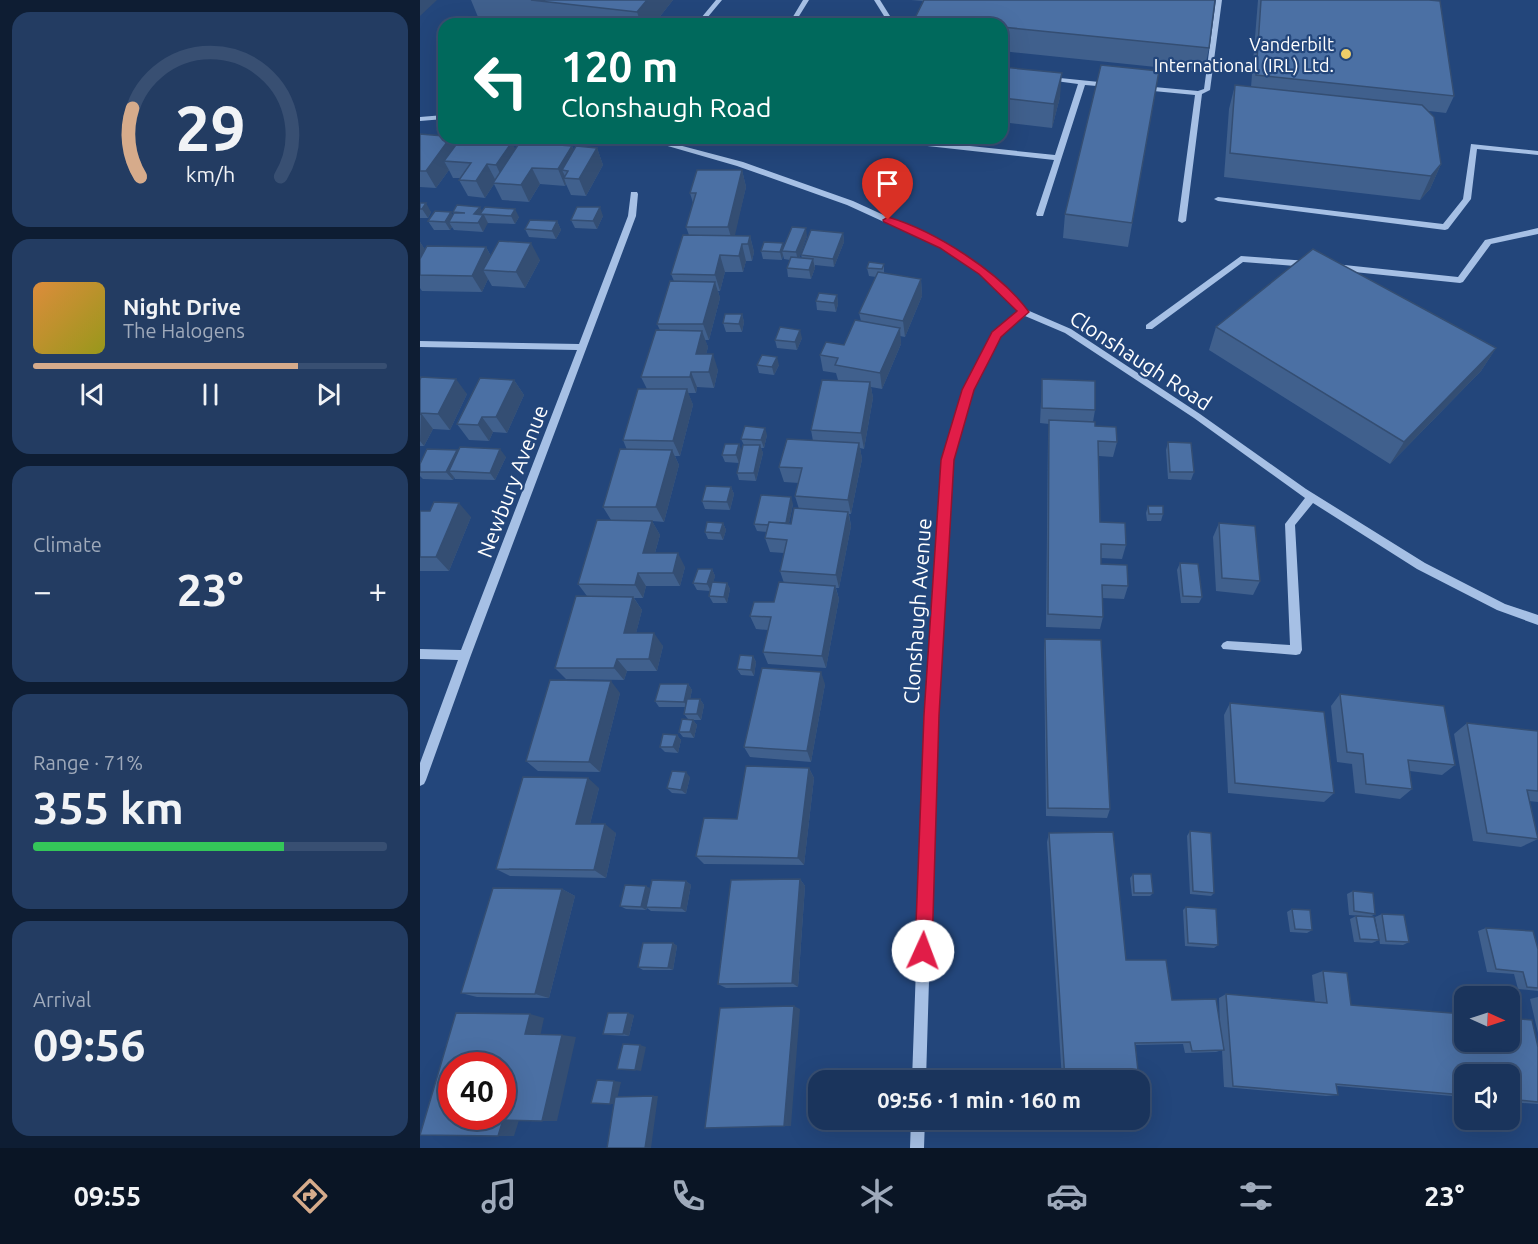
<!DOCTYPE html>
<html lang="en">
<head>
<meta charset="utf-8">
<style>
  body { margin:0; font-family:Ubuntu,sans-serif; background:#233c62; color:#f1f3f6; height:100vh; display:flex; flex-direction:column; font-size:22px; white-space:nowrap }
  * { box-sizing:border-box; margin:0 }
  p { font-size:20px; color:#9faabb }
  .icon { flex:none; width:33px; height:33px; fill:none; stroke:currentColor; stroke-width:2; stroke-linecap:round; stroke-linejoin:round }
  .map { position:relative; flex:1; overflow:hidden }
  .drawer { display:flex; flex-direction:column; gap:12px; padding:12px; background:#0e1d33; width:420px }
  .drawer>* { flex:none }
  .banner { position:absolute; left:18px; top:18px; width:570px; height:126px; border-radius:18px; box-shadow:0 6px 24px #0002,0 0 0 2px #384f72; background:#00695c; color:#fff; overflow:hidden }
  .needle { width:39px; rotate:93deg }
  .buttons { position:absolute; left:1034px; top:986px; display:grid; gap:12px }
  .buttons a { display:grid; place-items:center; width:66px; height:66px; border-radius:12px; background:#1a345c; box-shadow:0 6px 24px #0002,0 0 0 2px #384f72; font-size:30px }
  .speed { position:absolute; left:18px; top:1052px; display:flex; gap:12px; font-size:30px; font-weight:700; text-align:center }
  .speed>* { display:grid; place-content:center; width:78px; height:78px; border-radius:50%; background:#1a345c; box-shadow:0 6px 24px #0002,0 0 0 2px #384f72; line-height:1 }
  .speed .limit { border:9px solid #d22; background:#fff; color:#111 }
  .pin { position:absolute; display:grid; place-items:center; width:51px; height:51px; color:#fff; margin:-62px -26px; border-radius:50% 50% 50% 0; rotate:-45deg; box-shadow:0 0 6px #0007 }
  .pin .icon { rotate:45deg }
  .me { position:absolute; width:66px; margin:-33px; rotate:2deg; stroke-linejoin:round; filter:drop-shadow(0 0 4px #0008) }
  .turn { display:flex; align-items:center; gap:21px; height:126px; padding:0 24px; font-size:27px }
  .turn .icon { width:78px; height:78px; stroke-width:2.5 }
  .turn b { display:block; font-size:42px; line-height:51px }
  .big { font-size:45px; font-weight:700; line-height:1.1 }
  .drawer .widget { flex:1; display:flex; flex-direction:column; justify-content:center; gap:9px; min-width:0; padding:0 21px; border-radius:18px; background:#233c62 }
  .drawer .dial { align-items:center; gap:0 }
  .dial svg { height:156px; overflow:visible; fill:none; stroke:#384f72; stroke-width:7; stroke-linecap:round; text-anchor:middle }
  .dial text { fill:#f1f3f6; stroke:none }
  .song { display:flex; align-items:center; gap:18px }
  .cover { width:72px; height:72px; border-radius:9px; background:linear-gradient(135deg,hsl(30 70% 55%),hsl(60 70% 35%)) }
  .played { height:6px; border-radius:3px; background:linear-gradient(90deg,#d6ab8b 75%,#384f72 75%) }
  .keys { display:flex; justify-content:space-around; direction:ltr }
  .heat { display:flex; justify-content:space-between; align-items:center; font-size:33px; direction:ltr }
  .charge { height:9px; border-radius:4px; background:linear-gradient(90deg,#34c759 71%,#384f72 0) }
  .trip { position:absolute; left:388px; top:1070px; width:342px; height:60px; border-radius:18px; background:#1a345c; box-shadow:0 6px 24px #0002,0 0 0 2px #384f72; font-weight:700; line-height:60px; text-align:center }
  .tabs { display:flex; height:96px; justify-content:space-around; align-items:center; background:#0a1525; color:#9faabb }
  .tabs .icon { width:42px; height:42px }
  .tabs .current { color:#d6ab8b }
  .tabs b { font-size:27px; color:#f1f3f6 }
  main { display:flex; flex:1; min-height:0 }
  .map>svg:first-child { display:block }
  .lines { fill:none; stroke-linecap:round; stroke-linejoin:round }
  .minor { fill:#a6c0e5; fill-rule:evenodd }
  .wall { fill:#40608d }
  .shaded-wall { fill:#344e73 }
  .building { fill:#4b70a4; stroke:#344e73; stroke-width:1.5; fill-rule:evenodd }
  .route { fill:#e11d48; stroke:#92132f; stroke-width:1.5 }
  .poi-dot { fill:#f0ce68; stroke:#23467b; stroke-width:2 }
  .labels { text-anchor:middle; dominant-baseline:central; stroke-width:4.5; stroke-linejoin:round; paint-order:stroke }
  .far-poi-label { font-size:18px; fill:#fff; stroke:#23467b; text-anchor:end }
  .street-label { font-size:21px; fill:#fff; stroke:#23467b }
</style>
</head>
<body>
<main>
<section class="drawer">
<div class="widget dial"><svg viewBox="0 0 100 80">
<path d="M14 69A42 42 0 1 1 86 69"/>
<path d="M14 69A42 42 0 0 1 10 34" stroke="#d6ab8b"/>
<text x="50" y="56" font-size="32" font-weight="700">29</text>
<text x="50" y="72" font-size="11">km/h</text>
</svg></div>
<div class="widget">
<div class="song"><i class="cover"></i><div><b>Night Drive</b><p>The Halogens</p></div></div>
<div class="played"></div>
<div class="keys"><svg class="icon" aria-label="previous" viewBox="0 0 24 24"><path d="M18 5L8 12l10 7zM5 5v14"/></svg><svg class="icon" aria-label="pause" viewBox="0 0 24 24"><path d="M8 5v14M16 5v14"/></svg><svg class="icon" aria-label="next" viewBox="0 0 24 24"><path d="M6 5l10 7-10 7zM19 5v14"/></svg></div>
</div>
<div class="widget"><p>Climate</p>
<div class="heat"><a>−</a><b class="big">23°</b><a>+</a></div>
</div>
<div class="widget"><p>Range · 71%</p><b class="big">355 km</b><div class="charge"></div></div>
<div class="widget"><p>Arrival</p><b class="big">09:56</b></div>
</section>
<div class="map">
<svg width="1118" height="1148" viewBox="0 0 1118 1148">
  <rect width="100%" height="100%" fill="#23467b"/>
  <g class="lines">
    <path class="minor" d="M296 0H302L282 24H276Z
      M383 0H389L376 21H372L371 20Z
      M454 0H460L475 24H469Z
      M796 0H802L790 90 782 94 766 221 762 223 758 221 775 95 723 90 720 88 723 86 778 91 784 89Z
      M630 77 689 83 692 85 689 87 665 85 623 216H617L616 214 634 160 453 140 449 138H473L635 155 658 84 628 80 627 79Z
      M24 115V119L0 121V117Z
      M220 138H232L323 162 433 201 527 244 566 270 607 310 651 329 780 414 886 489 1005 563 1085 604 1118 615V625L1077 610 997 569 893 503 875 525 882 650 880 654 876 655 803 649 801 646 803 643 807 641 870 645 865 524 885 498 774 418 645 333 605 316 579 336 553 390 533 460 517 715 506 1080H492L505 715 523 460 543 390 572 334 599 312 560 274 521 248 427 205 317 166Z
      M1051 144 1118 151V155L1057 149 1051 199 1028 229 1025 230 798 201 794 199 798 197 1023 224 1043 199Z
      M211 192H217L218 194 216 216 51 655 6 780 4 784 0 786V763L38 660 0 659V649L41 650 157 350 0 347V341L159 344 208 216Z
      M1118 228V234L1071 244 1043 282 1040 283 915 270 911 267 915 264 1038 277 1065 240Z
      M821 256 888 261 892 264 888 267 823 262 732 329H726V325Z
      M491 1119H505L504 1148H490Z"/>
  </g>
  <path class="wall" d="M51 0H253L234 24H124L58 17Z
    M491 0H795L789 48 784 72 582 51V24H496L495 18 503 1Z
    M838 0H1009L1034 96 1026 113 1009 111 1021 164 1010 189 1000 200 804 177 809 109 815 85 831 87Z
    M582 67 640 97 632 128 582 122Z
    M739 71 708 247 643 238 645 214Z
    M0 134 33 138 36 145 96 149 152 146 154 150 177 148 183 165 166 196 151 195 146 184 145 186 120 184 109 202 82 200 74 184 65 198 48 196 39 180 40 178H33L29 170 16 188 0 187Z
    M322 170 326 187 314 236H330L334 252 332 261H326L323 272H305L300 291H298L300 298 289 340H285L288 347 286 354 298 370 294 388 277 387 276 393H268L273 405 260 456H255L259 465 244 522 232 521 240 535 235 553 265 567 260 586H226L223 598H214L222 610 216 633 243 646 237 671H207L204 680 146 679 135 668 167 596 158 584 191 520 183 507 207 450 203 440 227 389 221 377 240 330 237 324 254 281 251 274 269 235 266 227 273 203 270 193Z
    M0 203 11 212 8 218H0Z
    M65 207 99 217 95 224 67 223 63 232 34 230 32 227 30 230H14L8 221 33 215 34 214 33 212 62 211Z
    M183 216 177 229 155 228 151 220Z
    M137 221 141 230 136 239 109 237 105 229Z
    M423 233 424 242 414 267 395 265V268L391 279 368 277 367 268 370 260 364 259 363 255 362 260 343 259 341 251 364 248 387 236 379 258H382L381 255Z
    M0 242 5 250 66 247 71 256 120 260 105 288 72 286 68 279 62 292 2 291 0 288Z
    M464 264V273L501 279 502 296 485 337 480 336 481 344 462 389 451 387 453 398 444 449 440 448 442 459 431 514H429L431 526 419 588H416L419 599 406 668 348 664 343 652 348 630 336 629 330 616 354 602 364 583 360 571 364 553 350 552 345 538 347 532 337 531 334 524 373 504 369 523 371 524 379 509 375 496 379 483 364 482 359 467 393 441 391 430 418 380 416 373 403 371 400 355 424 345 441 321 439 313 456 277 449 276 447 268Z
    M417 295 418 304 416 312 397 310 396 301Z
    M322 314 324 322 322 332H306L303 323Z
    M796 327 1076 348 1061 371 970 464 789 350Z
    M382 338 377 350 357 348 355 340Z
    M337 365H359L354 375 339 373Z
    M622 379 675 410 673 422 675 426 697 442 693 457 679 456 680 522 706 545 702 559 681 558V564L708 586 704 599 682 598 683 617 680 629 626 627 628 436 629 424 620 423Z
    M0 380 47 394 30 430 13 429 4 446H0Z
    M94 380 104 395 87 433 73 432 69 441 49 440 37 424Z
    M347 435 344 448H341L343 453 336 481 319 480 317 473 319 463 305 462 302 455 319 444 321 452 324 445 321 439Z
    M748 442 774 472 771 480 748 479 746 450Z
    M37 450 38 452 86 457 75 480 35 479 34 477 33 480 3 479 0 476V464Z
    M311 487 314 494 310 510 285 509 282 501Z
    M728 506 743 514 741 521H727L726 513Z
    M0 511 51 517 29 571H0Z
    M303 523 306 530 303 540 288 539 285 532Z
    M799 523 840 581 833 595 796 591 793 537Z
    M760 563 782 597 779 603H761L757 570Z
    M292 569 295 576 293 582 307 583 310 589 307 603H293L289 596 290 591 277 590 273 583Z
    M625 639 690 809 687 818 626 816 624 651Z
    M333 656 336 662 334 676 321 675 317 669Z
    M268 684 272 690 270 699H280L284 705 281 720H273L277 725 274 738 263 737 259 732 268 719 264 714 265 707H239L235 701Z
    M405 684 391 762 330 757 324 747Z
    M200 693 180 772 118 771 106 761Z
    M920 694 1035 765 1022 775 990 771 992 789 980 799 935 793 932 764 917 762 911 706Z
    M810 703 914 793 904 802 808 793 804 715Z
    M1047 723 1118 731V802L1109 801 1118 839 1101 847 1053 841 1034 734Z
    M257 735 261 740 258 753 245 752 240 747Z
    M389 768 394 778 384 865 284 864 276 856 317 819Z
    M270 777 266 794 252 793 247 788Z
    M179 788 170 824 196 833 186 878 90 876 76 869Z
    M770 831 794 893 791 896 770 894 767 836Z
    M629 833 706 960 752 1000 800 1028 799 998 806 994 895 1002 892 975 903 971 931 1005 1118 1047V1104L1089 1102V1074H1044V1097L917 1086 918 1095 906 1096 804 1087 802 1050 796 1052 765 1053 763 1044 715 1045 719 1080H642L627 842Z
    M713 874 733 893 730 896H712L710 878Z
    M380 879 385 886 378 987 306 988 298 984Z
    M266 881 271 885 266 912 231 911 227 908 226 910 206 909 200 906 226 886 230 889Z
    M142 889 155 896 129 998 57 997 41 993Z
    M933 891 955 914 950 917 959 940 952 943 934 942 930 919 936 916H943L929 915 927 894Z
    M766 907 798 945 794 948 765 946 763 910Z
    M872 909 892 930 887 933 870 932 867 912Z
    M962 914 989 942 983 945 960 944 955 917Z
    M1066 928 1118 949V991L1098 989 1094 974 1067 972 1058 931Z
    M253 943 257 946 253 970H223L218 967Z
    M1118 997V1033L1110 999Z
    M214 1015 209 1036 190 1035 183 1034Z"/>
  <path class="shaded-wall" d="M0 0H17L0 16Z
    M227 0H253L234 24H221L217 12Z
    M642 73 640 97 632 128 634 104Z
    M30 138H33L41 153 24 161 29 170 16 188 6 171Z
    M92 142 100 159 84 182 76 165Z
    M152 146 159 163 148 171 142 170 146 178H144L146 184 145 186 138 169Z
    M177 148 183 165 166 196 159 179Z
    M67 164 76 181 65 198 56 181Z
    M1021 164 1010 189 1000 200 1011 176Z
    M112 168 120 184 109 202 101 185Z
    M322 170 326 187 313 244 308 227Z
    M6 203 11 212 8 218 2 209Z
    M60 207 68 223 63 232 54 214Z
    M180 207 183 216 177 229 173 221Z
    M95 209 99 217 95 224 91 216Z
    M31 212 36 220 29 222 32 227 30 230 25 222Z
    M137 221 141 230 136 239 132 231Z
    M386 228 387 236 378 261 376 252Z
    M423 233 424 242 414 267 413 259Z
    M330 236 334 252 332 261 328 244Z
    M0 242 6 251 0 275Z
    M111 243 120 260 105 288 96 272Z
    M363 243 364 251H362L363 255 362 260 360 252Z
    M322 244 326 261 323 272 319 256Z
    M66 247 75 264 63 270 68 279 62 292 52 276Z
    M300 255 305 272 300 291 295 275Z
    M393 259 395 268 391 279 389 270Z
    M501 279 502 296 485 337 483 321Z
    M295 282 300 298 289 340 283 324Z
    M417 295 418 304 416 312 414 303Z
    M322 314 324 322 322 332 319 324Z
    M480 328 481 344 462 389 460 373Z
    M380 330 382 338 377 350 375 342Z
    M282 331 288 347 282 370 276 354Z
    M1076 348 1061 371 970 464 984 442Z
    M293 354 298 370 294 388 289 372Z
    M357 357 359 365 354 375 352 367Z
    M271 372 277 387 276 393 270 377Z
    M36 379 47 394 30 430 18 414Z
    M94 380 104 395 87 433 76 417Z
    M450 382 453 398 444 449 441 433Z
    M267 389 273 405 260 456 253 441Z
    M1 413 13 429 4 446 0 441Z
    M62 417 73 432 69 441 58 425Z
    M345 428 347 435 344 448 341 440Z
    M439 443 442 459 431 514 428 500Z
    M319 444 322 452 319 463 316 455Z
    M340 445 343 453 336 481 334 473Z
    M80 449 86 457 75 480 70 473Z
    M37 450 43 457 29 471 34 477 33 480 26 472Z
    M252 450 259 465 244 522 236 507Z
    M311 487 314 494 310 510 307 502Z
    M371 497 373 504 367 533 365 526Z
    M39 503 51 517 29 571 16 557Z
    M428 512 431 526 419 588 416 575Z
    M232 521 240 535 231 567 223 553Z
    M303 523 306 530 303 540 300 533Z
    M258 553 265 567 260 586 253 573Z
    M292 569 295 576 291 591 287 584Z
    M218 573 226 586 223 598 215 585Z
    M307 583 310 589 307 603 304 597Z
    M415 586 419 599 406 668 402 656Z
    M213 597 222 610 213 645 204 633Z
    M234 633 243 646 237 671 229 659Z
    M333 656 336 662 334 676 331 670Z
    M197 659 207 671 204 680 194 668Z
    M401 672 405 684 391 762 387 751Z
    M191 681 200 693 180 772 169 762Z
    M268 684 272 690 268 708 264 702Z
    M280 699 284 705 281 720 277 714Z
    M273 720 277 725 274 738 270 732Z
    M257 735 261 740 258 753 253 747Z
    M389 768 394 778 384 865 378 858Z
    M266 772 270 777 266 794 261 790Z
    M168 778 179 788 168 832 156 824Z
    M185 824 196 833 186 878 174 870Z
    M380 879 385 886 378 987 372 983Z
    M266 881 271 885 266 912 261 908Z
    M226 886 231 889 226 910 221 907Z
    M142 889 155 896 129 998 115 994Z
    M253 943 257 946 253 970 248 968Z
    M374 1006 380 1009 371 1126H364Z
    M208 1013 214 1015 209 1036 203 1034Z
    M110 1014 124 1018 120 1037 105 1034Z
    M142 1035 156 1037 137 1121H122Z
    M220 1045 226 1047 221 1071 215 1070Z
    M194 1081 201 1082 196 1104H190Z
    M233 1096H238L231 1148H225Z
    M83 1120H99L94 1136H78Z"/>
  <path class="building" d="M111 0H227L217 12Z
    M504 0H795L789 48 582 27V24H553L495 18Z
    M841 0H1009L1020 1 1034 96 836 75Z
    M681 65 739 71 712 223 645 214Z
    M582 67 642 73 634 104 582 98Z
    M815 85 1002 105 1014 117 1021 164 1011 176 810 153Z
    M0 134 24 136V138H30L6 171H0Z
    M41 138 92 142 76 165 67 164 56 181 39 180 51 163 24 161Z
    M100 142 152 146 138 169 112 168 101 185 73 183Z
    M156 146 177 148 159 179 144 178 148 171 142 170Z
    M277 170H322L308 227H266L276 193H270Z
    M0 203H6L2 209H0Z
    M37 205 60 207 54 214 63 215 58 223 29 222 34 213H45L33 212Z
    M65 207 95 209 91 216 60 214Z
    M157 207H180L173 221 151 220Z
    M15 211 31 212 25 222 8 221Z
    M110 220 137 221 132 231 105 229Z
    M372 227 386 228 376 252 362 251Z
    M391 230 423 233 413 259 381 255Z
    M263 235 330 236 328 244H322L319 256 300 255 295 275 251 274Z
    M79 241 111 243 96 272 63 270Z
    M344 242 363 243 360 252 341 251Z
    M7 246 66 247 52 276 0 275V259Z
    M893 249 1076 348 984 442 796 327Z
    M371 257 393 259 389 270 367 268Z
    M449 262 464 264 462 269 447 268Z
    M458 272 501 279 483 321 439 313Z
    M250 281 295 282 283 324H237Z
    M399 293 417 295 414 303 396 301Z
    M305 314H322L319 324 303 323Z
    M435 320 480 328 460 373 415 365 418 358 400 355 406 342 424 345Z
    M360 327 380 330 375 342 355 340Z
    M236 330 282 331 276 354H293L289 372H271L270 377H221Z
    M342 355 357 357 352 367 337 365Z
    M1 377 36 379 18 414 1 413 0 415V380Z
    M60 378 94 380 76 417H62L58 425 37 424Z
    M622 379 675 381V410L622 408Z
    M402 380 450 382 441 433 391 430Z
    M218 389H267L253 441 203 440Z
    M629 420 675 422V426L696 427 697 442 678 441 680 522 705 523 706 545 681 544V564L707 565 708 586 682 585 683 617 628 614Z
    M325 426 345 428 341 440 321 439Z
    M367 439 439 443 428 500 375 496 382 468 359 467Z
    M748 442 771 443 774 472H750Z
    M305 444H319L316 455H302Z
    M323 445H340L334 473H317Z
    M40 447 80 449 70 473 29 471Z
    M7 449 37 450 26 472H0V464Z
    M200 449 252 450 236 507H183Z
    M286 486 311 487 307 502 282 501Z
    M341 495 371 497 366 523 349 522 348 525 334 524Z
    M14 502 39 503 16 557H0V511H10Z
    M728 506H743V514H729Z
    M374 508 428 512 416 575 360 571 367 540 345 538 349 522 371 524Z
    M177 520 232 521 223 553H258L253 573H218L215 585 158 584Z
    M287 522 303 523 300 533 285 532Z
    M799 523 835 526 840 581 802 578Z
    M760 563 778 564 782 597 763 596Z
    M278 569H292L287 584 273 583Z
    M292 582 307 583 304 597 289 596Z
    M359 582 415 586 402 656 343 652 351 617 330 616 334 602H354Z
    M156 596 213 597 204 633H234L229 659H197L194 668H135Z
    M625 639 681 640 690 809 628 808Z
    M320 655 333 656 331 670 317 669Z
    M342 668 401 672 387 751 324 747Z
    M130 680 191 681 169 762 106 761Z
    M240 684H268L264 702 235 701Z
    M920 694 1024 706 1035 765 988 760 992 789 946 784 943 754 927 752Z
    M267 699H280L277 714H264Z
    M810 703 904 712 914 793 815 783Z
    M262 719 273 720 270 732H259Z
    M1047 723 1118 731V791L1107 790 1118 839 1067 833Z
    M243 734 257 735 253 747H240Z
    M326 766 389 768 378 858 276 856 284 818 317 819Z
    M252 771 266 772 261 790 247 788Z
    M103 777 168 778 156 824H185L174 870 76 869Z
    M770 831 791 833 794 893 773 891Z
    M693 832 706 960H746L752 1000 796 999 804 1050 772 1051 770 1042 715 1043 719 1080H645L629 833Z
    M713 874H731L733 893H714Z
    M380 879 372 983 298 984 311 880Z
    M232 880 266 881 261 908 226 907Z
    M205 885 226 886 221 907 200 906Z
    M73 888 142 889 115 994 41 993Z
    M933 891 953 893 955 914 934 911Z
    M766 907 796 909 798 945 768 943Z
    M872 909 890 910 892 930 875 929Z
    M962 914 984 915 989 942 966 941Z
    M936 916 954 917 959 940 940 939Z
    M1066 928 1113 931 1118 949V988L1107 987 1103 972 1076 969Z
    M223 943H253L248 968 218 967Z
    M903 971 927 973 931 1005 1044 1014V1041H1089V1018L1112 1020 1118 1047V1102L1089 1099V1074H1044V1095L916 1084 918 1095 813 1086 806 994 907 1003Z
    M374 1006 364 1126 285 1128 300 1008Z
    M36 1013 110 1014 105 1034 142 1035 122 1121 83 1120 78 1136 0 1135ZM32 1065H82V1116H32Z
    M188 1013H208L203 1034H183Z
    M203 1044 220 1045 215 1070 197 1069Z
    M177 1080 194 1081 190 1104 171 1103Z
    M720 1089 722 1110H720Z
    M233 1096 225 1148H187L195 1097Z"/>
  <path class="route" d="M468 217C515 231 580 272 609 312L581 337 573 353 554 390 534 460 519 715 512 951 510 957 503 959 497 957 495 951 504 715 521 460 542 390 572 332 597 311 559 274 520 248 464 222 463 220Z"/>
  <circle class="poi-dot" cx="926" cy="54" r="6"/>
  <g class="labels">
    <g class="far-poi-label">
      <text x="914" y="44">Vanderbilt<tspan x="914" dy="21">International (IRL) Ltd.</tspan></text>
    </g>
    <g class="street-label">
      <text transform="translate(721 360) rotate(33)">Clonshaugh Road</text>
      <text transform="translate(92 481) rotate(-69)">Newbury Avenue</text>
      <text transform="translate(497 611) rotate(-86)">Clonshaugh Avenue</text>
    </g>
  </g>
</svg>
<div class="buttons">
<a><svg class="needle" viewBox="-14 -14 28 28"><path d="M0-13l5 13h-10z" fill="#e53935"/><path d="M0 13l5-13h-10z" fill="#9faabb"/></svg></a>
<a><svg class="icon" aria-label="sound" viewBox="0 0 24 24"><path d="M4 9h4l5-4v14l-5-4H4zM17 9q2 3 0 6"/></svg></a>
</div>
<div class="speed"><div class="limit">40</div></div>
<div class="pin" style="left:468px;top:220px;background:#d93025"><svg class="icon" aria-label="arrive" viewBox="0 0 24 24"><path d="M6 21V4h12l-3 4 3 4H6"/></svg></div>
<svg class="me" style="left:503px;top:951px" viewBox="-20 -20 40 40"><circle r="19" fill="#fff"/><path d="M0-13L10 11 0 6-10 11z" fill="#e11d48"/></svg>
<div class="trip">09:56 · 1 min · 160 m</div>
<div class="banner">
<div class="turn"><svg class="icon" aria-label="left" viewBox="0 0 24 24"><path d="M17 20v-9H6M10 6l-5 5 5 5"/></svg><div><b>120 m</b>Clonshaugh Road</div></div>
</div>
</div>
</main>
<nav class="tabs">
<b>09:55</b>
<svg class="icon current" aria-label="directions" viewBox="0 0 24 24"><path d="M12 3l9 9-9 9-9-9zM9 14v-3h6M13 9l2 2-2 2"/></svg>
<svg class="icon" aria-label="music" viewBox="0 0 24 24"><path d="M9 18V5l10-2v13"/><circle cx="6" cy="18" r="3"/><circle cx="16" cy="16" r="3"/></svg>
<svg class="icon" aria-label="phone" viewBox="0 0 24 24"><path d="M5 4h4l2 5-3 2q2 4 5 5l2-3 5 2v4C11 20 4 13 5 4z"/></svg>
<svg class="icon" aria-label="climate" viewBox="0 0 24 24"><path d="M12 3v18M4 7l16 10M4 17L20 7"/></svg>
<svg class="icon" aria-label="car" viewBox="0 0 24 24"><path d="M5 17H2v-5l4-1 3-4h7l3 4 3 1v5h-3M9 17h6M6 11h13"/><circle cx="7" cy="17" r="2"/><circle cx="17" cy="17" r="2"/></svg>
<svg class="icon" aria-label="filters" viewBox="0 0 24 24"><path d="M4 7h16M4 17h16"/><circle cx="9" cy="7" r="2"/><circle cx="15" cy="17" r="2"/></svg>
<b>23°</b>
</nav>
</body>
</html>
